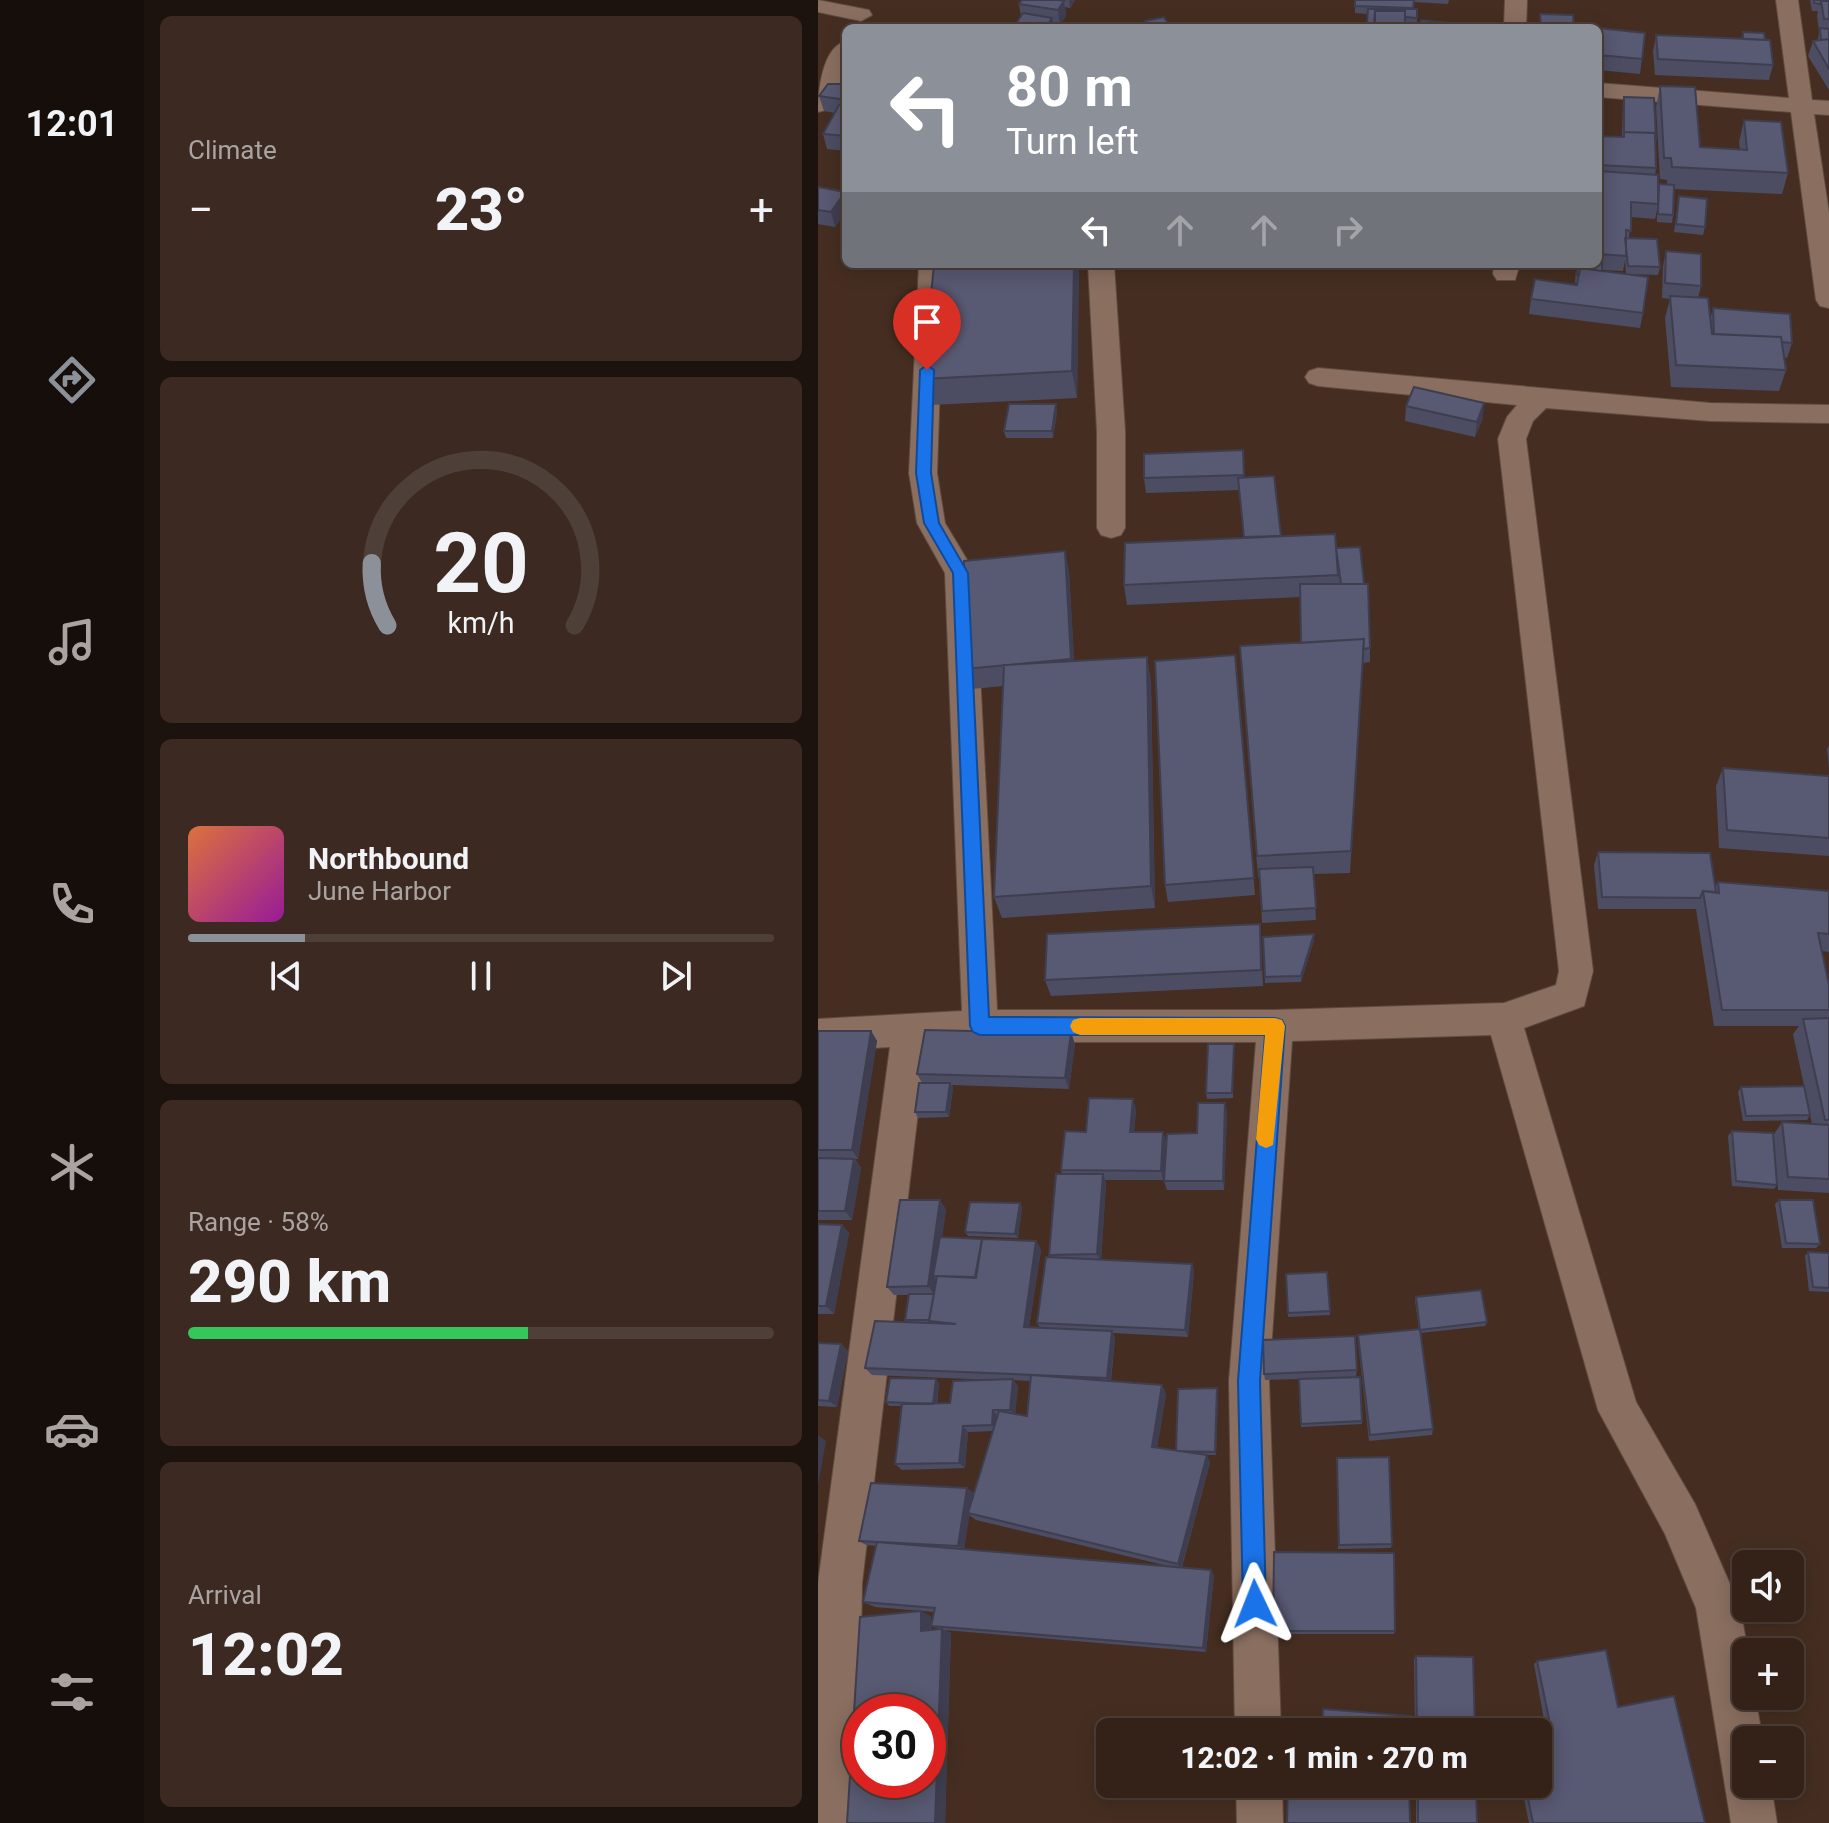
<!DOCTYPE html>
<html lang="en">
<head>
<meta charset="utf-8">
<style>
  body { margin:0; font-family:Roboto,sans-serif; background:#3c2a22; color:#f1f3f6; height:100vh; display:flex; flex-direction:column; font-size:30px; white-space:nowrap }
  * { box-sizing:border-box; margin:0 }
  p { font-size:26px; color:#a9a4a2 }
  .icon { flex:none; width:44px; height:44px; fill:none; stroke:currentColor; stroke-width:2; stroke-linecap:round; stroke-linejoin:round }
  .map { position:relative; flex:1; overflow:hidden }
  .panel { display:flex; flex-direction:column; gap:16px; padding:16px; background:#1d130e; width:674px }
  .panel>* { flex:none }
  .hud { position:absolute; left:24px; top:24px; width:760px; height:244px; border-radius:12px; box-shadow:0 4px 20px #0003,0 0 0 2px #4e3f38; background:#8c9099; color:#fff; overflow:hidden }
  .controls { position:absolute; left:914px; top:1550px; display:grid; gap:16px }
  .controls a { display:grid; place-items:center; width:72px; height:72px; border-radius:12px; background:#342219; box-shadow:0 4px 20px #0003,0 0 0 2px #4e3f38; font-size:40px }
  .speed { position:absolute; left:24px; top:1694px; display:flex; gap:16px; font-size:40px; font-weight:700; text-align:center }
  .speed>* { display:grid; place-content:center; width:104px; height:104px; border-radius:50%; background:#342219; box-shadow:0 4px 20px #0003,0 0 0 2px #4e3f38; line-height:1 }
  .speed .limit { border:12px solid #d22; background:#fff; color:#111 }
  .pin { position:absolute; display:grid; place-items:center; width:68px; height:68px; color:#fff; margin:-82px -34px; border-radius:50% 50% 50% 0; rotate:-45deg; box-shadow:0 0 8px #0007 }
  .pin .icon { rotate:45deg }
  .me { position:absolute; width:88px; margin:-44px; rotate:358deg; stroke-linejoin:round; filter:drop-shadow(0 0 6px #0008) }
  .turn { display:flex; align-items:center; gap:28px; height:168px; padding:0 32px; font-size:36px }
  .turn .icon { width:104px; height:104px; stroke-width:2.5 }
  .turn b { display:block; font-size:56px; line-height:68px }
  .lanes { display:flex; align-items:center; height:76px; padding:0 32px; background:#0003; justify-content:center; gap:40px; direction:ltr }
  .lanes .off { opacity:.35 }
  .big { font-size:60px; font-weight:800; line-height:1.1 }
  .panel .widget { flex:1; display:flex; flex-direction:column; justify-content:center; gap:12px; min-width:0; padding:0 28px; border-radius:12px; background:#3c2a22 }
  .panel .dial { align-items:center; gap:0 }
  .dial svg { height:208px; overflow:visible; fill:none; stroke:#4e3f38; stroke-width:7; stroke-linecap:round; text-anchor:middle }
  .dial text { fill:#f1f3f6; stroke:none }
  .song { display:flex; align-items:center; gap:24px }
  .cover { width:96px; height:96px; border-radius:12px; background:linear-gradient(135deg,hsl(20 70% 55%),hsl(300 70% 35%)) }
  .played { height:8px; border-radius:4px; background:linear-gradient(90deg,#8c9099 20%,#4e3f38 20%) }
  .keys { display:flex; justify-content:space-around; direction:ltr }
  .heat { display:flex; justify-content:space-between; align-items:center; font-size:44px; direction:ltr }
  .charge { height:12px; border-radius:6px; background:linear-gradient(90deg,#34c759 58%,#4e3f38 0) }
  .trip { position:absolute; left:278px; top:1718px; width:456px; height:80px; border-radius:12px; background:#342219; box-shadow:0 4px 20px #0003,0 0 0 2px #4e3f38; font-weight:800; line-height:80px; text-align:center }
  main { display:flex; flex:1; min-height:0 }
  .tabs { display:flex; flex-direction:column; width:144px; justify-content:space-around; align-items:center; background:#150e0a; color:#a9a4a2 }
  .tabs .icon { width:56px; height:56px }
  .tabs .on { color:#8c9099 }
  .tabs b { font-size:36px; color:#f1f3f6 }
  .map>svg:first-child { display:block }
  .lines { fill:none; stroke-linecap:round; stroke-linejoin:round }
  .street-casing { stroke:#604c40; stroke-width:2 }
  .street { fill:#8a6f60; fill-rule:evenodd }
  .wall { fill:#4c4d62; fill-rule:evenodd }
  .shaded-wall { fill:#3e3e50 }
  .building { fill:#585972; stroke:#3e3e50; stroke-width:2; fill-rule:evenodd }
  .route { fill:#1a73e8; stroke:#114b97; stroke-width:2 }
  .slow { fill:#f59e0b }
</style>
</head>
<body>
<main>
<nav class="tabs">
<b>12:01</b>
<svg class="icon on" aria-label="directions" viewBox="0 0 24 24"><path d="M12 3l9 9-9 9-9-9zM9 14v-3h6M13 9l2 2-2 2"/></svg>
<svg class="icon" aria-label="music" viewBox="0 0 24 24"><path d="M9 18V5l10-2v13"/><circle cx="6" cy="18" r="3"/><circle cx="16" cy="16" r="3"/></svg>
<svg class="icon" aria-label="phone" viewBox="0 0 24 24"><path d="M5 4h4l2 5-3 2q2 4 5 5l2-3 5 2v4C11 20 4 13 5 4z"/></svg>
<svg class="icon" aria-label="climate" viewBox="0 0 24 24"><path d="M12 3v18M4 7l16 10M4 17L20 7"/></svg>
<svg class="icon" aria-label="car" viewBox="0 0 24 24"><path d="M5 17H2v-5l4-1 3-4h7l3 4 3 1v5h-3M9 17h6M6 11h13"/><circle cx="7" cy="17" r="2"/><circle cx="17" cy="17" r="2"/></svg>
<svg class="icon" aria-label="filters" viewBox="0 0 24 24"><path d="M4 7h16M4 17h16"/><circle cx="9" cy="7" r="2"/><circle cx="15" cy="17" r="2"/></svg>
</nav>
<section class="panel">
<div class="widget"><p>Climate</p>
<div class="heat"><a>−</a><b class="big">23°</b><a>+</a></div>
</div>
<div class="widget dial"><svg viewBox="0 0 100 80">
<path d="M14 69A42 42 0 1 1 86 69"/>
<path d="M14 69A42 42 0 0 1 8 45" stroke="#8c9099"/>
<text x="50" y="56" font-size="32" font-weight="700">20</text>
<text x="50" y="72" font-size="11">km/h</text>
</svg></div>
<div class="widget">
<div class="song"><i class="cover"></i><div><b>Northbound</b><p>June Harbor</p></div></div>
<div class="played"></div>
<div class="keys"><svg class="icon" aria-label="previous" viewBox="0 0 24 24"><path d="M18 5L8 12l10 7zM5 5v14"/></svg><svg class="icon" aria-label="pause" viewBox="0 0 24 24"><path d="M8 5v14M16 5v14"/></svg><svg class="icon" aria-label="next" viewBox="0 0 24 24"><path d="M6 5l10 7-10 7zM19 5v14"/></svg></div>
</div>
<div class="widget"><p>Range · 58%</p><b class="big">290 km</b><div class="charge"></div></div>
<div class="widget"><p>Arrival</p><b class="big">12:02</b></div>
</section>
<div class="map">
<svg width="1011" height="1823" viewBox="0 0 1011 1823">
  <rect width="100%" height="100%" fill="#452e21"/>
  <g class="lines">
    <g class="street-casing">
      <path id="street" d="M0 0 51 10 54 15 43 21 0 12Z
        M687 0H709L708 28H686Z
        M958 0H980L994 100 1011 101V115L996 114 1011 213V308L1002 306 998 300 973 112 780 97V83L971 98Z
        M28 41V71L11 105 8 110 0 112C0 92 4 47 28 41Z
        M101 264 126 265 119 473 127 523 157 573 179 1010H457L686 1003 738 985 741 971 680 439 689 417 699 405 500 386 491 383 487 377 491 371 500 368 892 403 1011 405V423L892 421 728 408 715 421 708 439 775 971 766 1006 706 1028 818 1402 877 1504 922 1607 930 1652 928 1696H937L945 1740H928V1784H953L959 1823H913L878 1608 847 1534 780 1410 673 1035 474 1041 451 1381 463 1732H417L411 1381 438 1042H162L108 1045 44 1583 40 1823H0V1583L72 1047 0 1051V1019L144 1011 127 573 99 523 91 473Z
        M270 264H296L307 431V528L303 535 293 538 283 535 279 528V431Z
        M676 264H702L697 280H679L675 274Z
        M418 1784H464L465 1823H419Z"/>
    </g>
    <use href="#street" class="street"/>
  </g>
  <path class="wall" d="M204 0H257L252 8 247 7 248 16 242 25 235 24 234 28H195L203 17 201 4Z
    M537 0H631L630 4 595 2V9H599V26L556 25V28H549V14L537 13Z
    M992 0H1011V90L990 56 995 41 1000 40 1001 32 999 16 1000 11H994Z
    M780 28 824 59 822 74 780 70Z
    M925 32 947 40 955 65 951 80 837 75 835 51 838 35 923 39Z
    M28 84V151L9 149 5 134 17 113 6 111 1 96Z
    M842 86 882 147 922 149 921 142 926 120 970 173 964 194 856 189 855 215 854 223 839 222V210L837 219 813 217 811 238 842 267 840 275 808 274 807 260 805 271 784 270V271L825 313 822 328 711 314 713 299 759 285V283H757L758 268 717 265V264H780V136L804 137 805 105 806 97 838 139V168L837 175 840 189 849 185V180L842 179 838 107Z
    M0 187 27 192 28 212 17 227 0 224Z
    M861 196 887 227 885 235 856 232Z
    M848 251 883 286 880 298 892 320 895 308 974 343 969 358 966 357 968 370 961 391 853 387 847 318 852 299 844 298 845 266Z
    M116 264H261L259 398 113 405 105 379Z
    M588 406 665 418 657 437 587 421Z
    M239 412 235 438H188L186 431Z
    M425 450 426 478 463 536 518 548 552 648V662L545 663 532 873 495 874 498 920 444 923 442 877H440L422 646 483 643 482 597 309 605 306 585 426 537 421 490 328 493 326 478Z
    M251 571 256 661 329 657 333 681 337 908 184 918 176 897 185 686 154 689 147 669Z
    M417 655 437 895 350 902 347 885Z
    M1011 745V768L1009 749Z
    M905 768 1011 776V856L901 848 898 786Z
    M780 852 897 887 900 882 1011 891V952L1004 951 1011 985V1193L960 1190 956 1147 959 1185 956 1189 914 1186 910 1136 914 1131 955 1136 964 1122 994 1124 992 1115 989 1120 925 1121 920 1092 923 1087 990 1104 975 1034 981 1026H896L878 909H780L776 865Z
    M496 934V940L483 982 447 983 445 937Z
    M443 941 445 986 233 996 227 980Z
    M0 1031H53L59 1041 40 1159H37L43 1168 34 1220H0Z
    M253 1033 257 1044 251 1089 134 1085 135 1088 131 1117 100 1118 97 1112 104 1083 99 1074Z
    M416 1044 415 1098 389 1099 388 1093Z
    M407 1103 409 1113 406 1190H349L346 1181 379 1133Z
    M318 1109 316 1132H345L348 1142 345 1180H287L288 1183 283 1260 374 1264 376 1272 370 1337 295 1333 297 1338 293 1381 344 1385 348 1394 339 1448 358 1451 400 1391 398 1455H385H389L392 1463 364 1567 396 1575 388 1652 127 1630 133 1633 127 1823H29L113 1616V1630L121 1629 113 1626 116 1612 57 1607 45 1602 58 1546 48 1545 41 1541 149 1488 155 1493 154 1499 175 1431 150 1432 147 1468 84 1470 77 1464 84 1406H71L68 1402 121 1383 119 1403H132L177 1380 54 1375 47 1368 88 1322 87 1320 90 1295H76L69 1287 128 1209 124 1237 218 1241 223 1250 211 1327 222 1328 219 1323 232 1258 231 1255 244 1174 243 1170 268 1132ZM195 1380 212 1381 209 1416 197 1414 200 1386ZM151 1515 158 1520 350 1566 146 1549Z
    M961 1200 1002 1244 998 1248H964L957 1204Z
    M202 1203 204 1208 200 1238 150 1236 147 1232Z
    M0 1224 24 1225 31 1233 16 1314H0Z
    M990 1252 1011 1253V1292L991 1291 987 1256Z
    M509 1272 512 1315 470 1317 468 1274Z
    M598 1297 669 1322 667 1326 602 1333 615 1429 614 1435 551 1441 540 1342V1335L601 1329 597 1301Z
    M0 1343 23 1344 30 1351 19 1407 0 1406Z
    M539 1370 538 1376 544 1424 483 1427 481 1379 447 1380 446 1374Z
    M519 1458 574 1544 573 1548 520 1549Z
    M455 1631H577L576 1634H456Z
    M598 1656 657 1732H597L596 1659Z
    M719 1661 800 1707 887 1823H711L703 1784H720V1732H693L692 1726 726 1720 716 1664Z
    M598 1784H658L659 1823H598Z"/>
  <path class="shaded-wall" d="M251 0H257L252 8Z
    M246 1 248 16 242 25 240 10Z
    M234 18 236 26 234 28H228Z
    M27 192 28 212 17 227 13 212Z
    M256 264H261L259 398 254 371Z
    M666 403 665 418 657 437 659 422Z
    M238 404 239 412 235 438 234 431Z
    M247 551 251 571 257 678 253 659Z
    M329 657 333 681 337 908 333 886Z
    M496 934V940L483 982V976Z
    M53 1031 59 1041 40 1159 34 1150Z
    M253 1033 257 1044 251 1089 247 1078Z
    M132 1083 135 1088 131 1117 128 1112Z
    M315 1099 318 1109 315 1142 312 1132Z
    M407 1103 409 1113 406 1190 405 1181Z
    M345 1132 348 1142 345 1180 343 1171Z
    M36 1159 43 1168 34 1220 27 1211Z
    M285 1174 288 1183 283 1263 279 1254Z
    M122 1200 128 1209 119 1276H115L118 1279 116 1294 110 1286Z
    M202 1203 204 1208 200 1238 197 1234Z
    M24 1225 31 1233 16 1314 8 1306Z
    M218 1241 223 1250 210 1334 206 1327Z
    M374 1264 376 1272 370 1337 367 1330Z
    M294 1331 297 1338 292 1384 289 1378Z
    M23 1344 30 1351 19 1407 11 1401Z
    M118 1379 121 1383 118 1407 115 1404Z
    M195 1379 200 1386 197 1416 192 1410Z
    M344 1385 348 1394 338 1455 334 1447Z
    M399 1388 400 1391 398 1455 397 1452Z
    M175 1410 180 1417 179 1431 174 1425Z
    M145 1426 150 1432 147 1468 141 1463Z
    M0 1435 8 1441 0 1485Z
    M389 1455 392 1463 363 1569 360 1564Z
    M149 1488 155 1493 146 1550 140 1546Z
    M393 1570 396 1575 388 1652 385 1648Z
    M103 1611 113 1616 112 1635 103 1631Z
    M124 1629 133 1633 127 1823H117Z"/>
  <path class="building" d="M204 0H241L246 1 240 10 201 4Z
    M537 0H596L595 8 537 6Z
    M996 0H1011V1H1003L1002 4 996 3Z
    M1003 1H1011V19H1006Z
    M550 9H599V18L587 17V11H557L556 24H549Z
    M557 11H587V24H597L598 28H557Z
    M205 13 234 18 228 28H195Z
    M722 14 755 15 756 28H723Z
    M346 17 353 28H332L327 21Z
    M603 20 642 24V28H601Z
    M125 27H165V28Z
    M780 28 827 33 824 59 780 55Z
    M1002 28 1011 29V39L1003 40Z
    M925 32 946 33 947 40 925 39Z
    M838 35 952 40 955 65 840 59Z
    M1011 39V69L995 41Z
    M10 84H28V100L1 96Z
    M842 86 877 87 882 147 929 150 926 120 963 122 970 173 854 167 853 158H846Z
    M806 97 836 98 838 139H837V133L806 132Z
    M21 105H28V136L5 134Z
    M806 132 837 133 838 168 780 165V136L806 137Z
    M780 171 840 175V204L813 202V231L808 230V256L780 254Z
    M841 184 856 185 855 215 840 214Z
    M0 187 27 192 13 212 0 210Z
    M861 196 889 199 887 227 858 224Z
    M807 238 839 239 842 267 810 266Z
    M848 251 883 254V286L847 283Z
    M780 263H784V271L762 268 761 275H759V264H780Z
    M116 264H256L254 371 105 379Z
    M762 268 830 277 825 313 713 299 717 279 759 285Z
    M852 296 890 298 894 334 963 337 968 370 858 365Z
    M895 308 972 314 974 343 964 342 963 337 896 334Z
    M596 387 666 403 659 422 588 406Z
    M191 404H238L234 431H186Z
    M425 450 426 475 326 478V454Z
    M456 476 463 536 426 537 420 478Z
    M517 534 520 575 306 585 307 543Z
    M542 547 546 584H523L518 548Z
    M247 551 253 659 147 669 146 561Z
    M482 584H550L552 648 545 649 546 639 483 643Z
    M546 639 533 851 439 856 422 646Z
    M417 655 436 878 347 885 337 661Z
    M329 657 333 886 176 897 186 665Z
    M905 768 1011 776V838L909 830Z
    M780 852 892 853 898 892 885 891 882 898 784 897Z
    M495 867 498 908 444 911 441 869Z
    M900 882 1011 891V934L1000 933 1011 985V1010H904L885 891 901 893Z
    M442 924 443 970 227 980 229 934Z
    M496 934 483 976 447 977 445 937Z
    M1011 1018V1120H1007L985 1019Z
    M107 1030 253 1033 247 1078 99 1074Z
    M0 1031H53L34 1150H0Z
    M390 1044H416L414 1093H388Z
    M101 1083H132L128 1112H97Z
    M986 1086 992 1115 928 1116 923 1087Z
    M271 1098 315 1099 312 1132H345L343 1171 243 1170 247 1131 268 1132Z
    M380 1103H407L405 1181H346L349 1134 379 1133Z
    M964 1122 1011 1125V1179L970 1177Z
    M914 1131 955 1133 959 1185 918 1181Z
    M0 1158 36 1159 27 1211H0Z
    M238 1174H285L279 1254 231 1255Z
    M82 1200H122L110 1286 69 1287Z
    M961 1200H995L1002 1244 968 1243Z
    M152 1202 202 1203 197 1234 147 1232Z
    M0 1224 24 1225 8 1306H0Z
    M122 1237 164 1239 157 1277 115 1276Z
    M164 1239 218 1241 206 1327 294 1331 289 1378 47 1368 57 1321 138 1324 111 1321 119 1276 158 1278Z
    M990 1252 1011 1253V1288L995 1287Z
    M228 1257 374 1264 367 1330 219 1323Z
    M509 1272 512 1311 470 1313 468 1274Z
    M663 1290 669 1322 602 1330 598 1297Z
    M91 1294H116L111 1320H87Z
    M602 1329 615 1429 552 1435 540 1335Z
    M537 1336 539 1370 446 1374 445 1340Z
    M0 1343 23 1344 11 1401 0 1400Z
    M213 1375 344 1385 334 1447 389 1455 360 1564 150 1513 181 1411 209 1416Z
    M542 1377 544 1421 483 1424 481 1379Z
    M72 1378 118 1379 115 1404 68 1402Z
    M195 1379 192 1410H175L174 1425 145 1426 141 1463 77 1464 84 1404 132 1403 135 1381Z
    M399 1388 397 1452 358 1451 360 1389Z
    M571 1457 574 1544 521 1545 519 1458Z
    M53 1483 149 1488 140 1546 41 1541Z
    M59 1542 393 1570 385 1648 113 1626 117 1608 45 1602Z
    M456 1552 576 1553 577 1631H455Z
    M103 1611V1631L124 1629 117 1823H29L42 1617ZM42 1712H110V1780H42Z
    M788 1650 800 1707 856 1696 887 1823H715L707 1784H720V1732H697L695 1725 731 1719 719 1661Z
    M598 1656 655 1657 657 1732H599Z
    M505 1709 593 1716V1732H504Z
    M470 1784H591L592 1823H469Z
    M600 1784H658L659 1823H600Z"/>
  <path class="route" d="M109 365 116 370 113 473 121 523 150 573 171 1017 457 1018 464 1020 467 1026 442 1381 448 1604 445 1613 437 1616 428 1613 425 1604 420 1381 447 1035H162L155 1032 152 1026 135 573 106 523 98 473 102 370Z"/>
  <path class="slow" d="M262 1018H457L464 1020 467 1026 455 1145 448 1148 441 1145 438 1139 447 1035H262L255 1032 252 1026 255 1020Z"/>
</svg>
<div class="controls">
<a><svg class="icon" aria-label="sound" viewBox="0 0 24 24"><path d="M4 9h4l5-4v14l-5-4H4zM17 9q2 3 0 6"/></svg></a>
<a>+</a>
<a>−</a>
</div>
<div class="speed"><div class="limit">30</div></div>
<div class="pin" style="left:109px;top:370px;background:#d93025"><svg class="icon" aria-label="arrive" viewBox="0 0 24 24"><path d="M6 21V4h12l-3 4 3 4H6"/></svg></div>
<svg class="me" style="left:437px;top:1604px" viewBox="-20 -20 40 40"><path d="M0-17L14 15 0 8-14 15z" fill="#1a73e8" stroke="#fff" stroke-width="4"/></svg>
<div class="trip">12:02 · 1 min · 270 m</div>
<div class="hud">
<div class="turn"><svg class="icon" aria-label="left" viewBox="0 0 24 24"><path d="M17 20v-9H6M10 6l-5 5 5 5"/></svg><div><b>80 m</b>Turn left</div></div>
<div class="lanes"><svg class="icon" aria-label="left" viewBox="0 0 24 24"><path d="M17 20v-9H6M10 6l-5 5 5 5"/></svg><svg class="icon off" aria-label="ahead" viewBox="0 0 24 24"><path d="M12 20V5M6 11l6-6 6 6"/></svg><svg class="icon off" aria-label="ahead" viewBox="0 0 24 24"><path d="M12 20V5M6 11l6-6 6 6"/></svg><svg class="icon off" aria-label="right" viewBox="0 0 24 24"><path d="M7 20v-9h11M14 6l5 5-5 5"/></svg></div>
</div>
</div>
</main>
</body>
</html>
